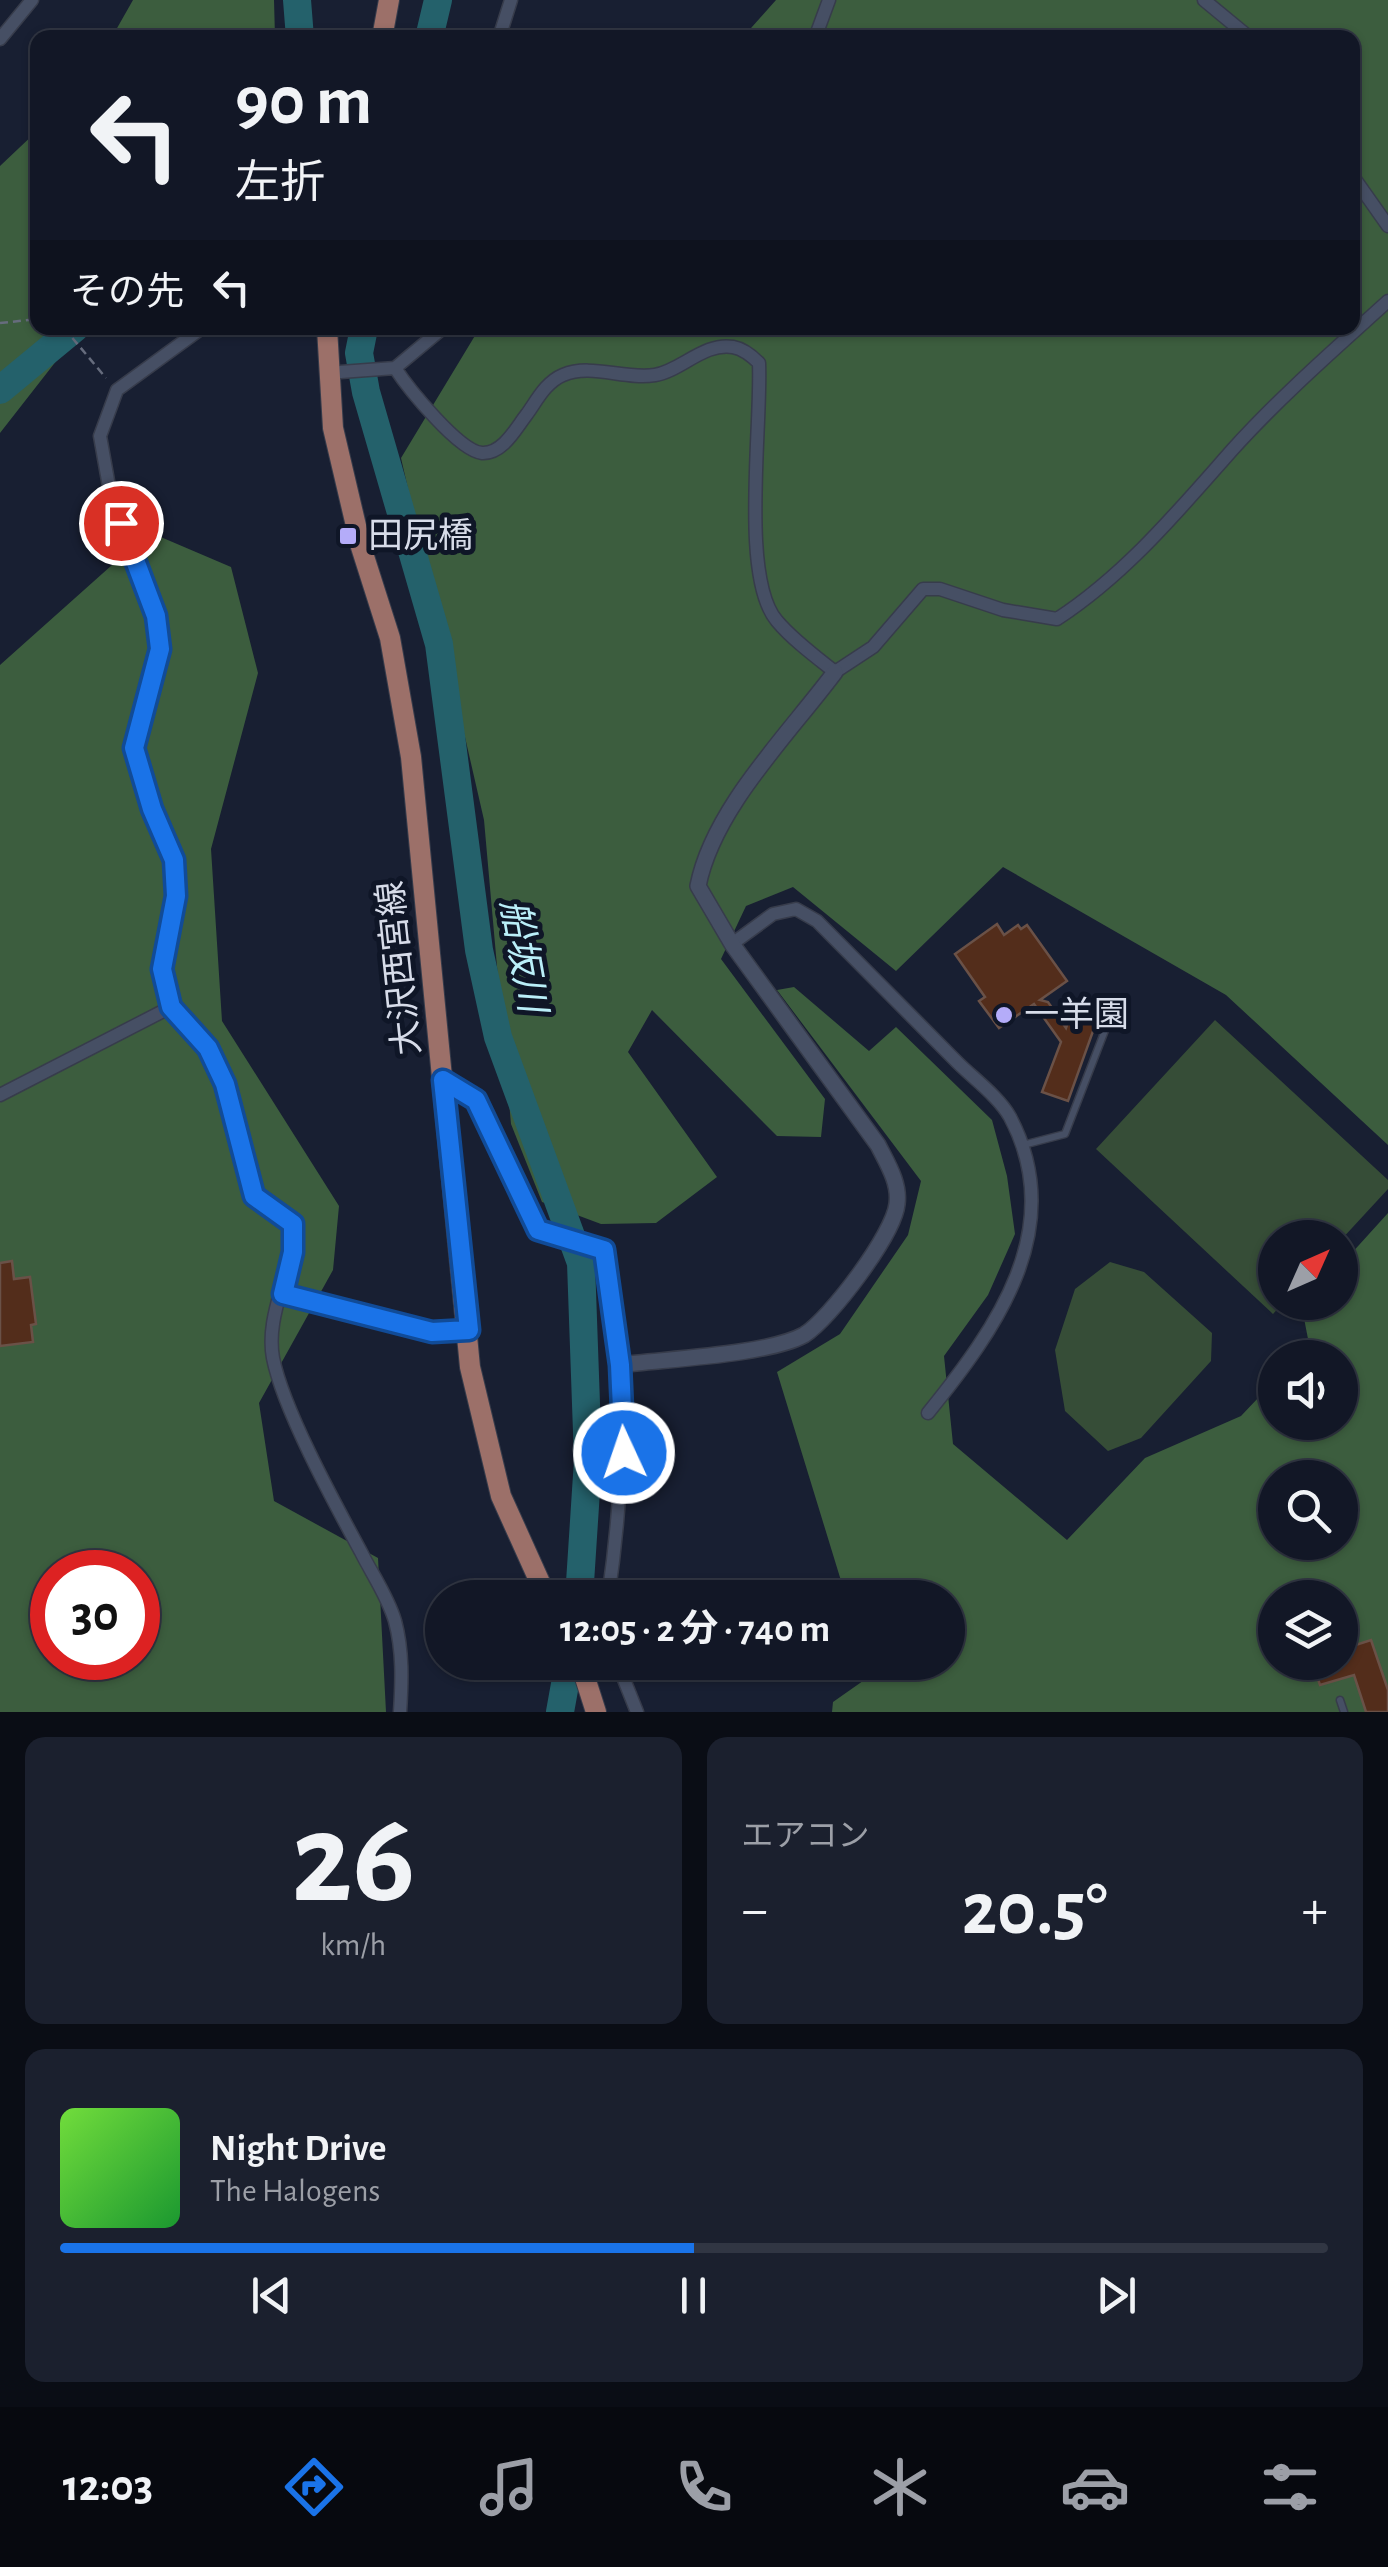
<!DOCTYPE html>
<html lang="ja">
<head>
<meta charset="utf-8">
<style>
  body { margin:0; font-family:"Alegreya Sans","Noto Sans JP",sans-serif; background:#1b202e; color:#f1f3f6; height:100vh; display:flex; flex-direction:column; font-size:38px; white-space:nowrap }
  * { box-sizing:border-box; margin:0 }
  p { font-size:32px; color:#9c9fa7 }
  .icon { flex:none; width:55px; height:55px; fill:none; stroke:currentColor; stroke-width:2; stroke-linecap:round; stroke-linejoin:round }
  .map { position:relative; height:1712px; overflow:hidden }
  .details { display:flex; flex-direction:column; gap:25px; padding:25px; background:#0a0d15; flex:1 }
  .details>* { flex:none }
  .banner { position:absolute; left:30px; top:30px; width:1330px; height:305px; border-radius:20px; box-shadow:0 2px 8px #0004,0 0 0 2px #313643; background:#121726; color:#f1f3f6; overflow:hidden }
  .needle { width:65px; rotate:45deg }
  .fabs { position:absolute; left:1258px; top:1220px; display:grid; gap:20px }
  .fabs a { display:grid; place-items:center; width:100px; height:100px; border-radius:50%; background:#121726; box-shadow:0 2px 8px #0004,0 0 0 2px #313643; font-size:50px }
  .speed { position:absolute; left:30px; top:1550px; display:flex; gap:20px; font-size:50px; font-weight:700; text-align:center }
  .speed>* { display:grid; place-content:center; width:130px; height:130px; border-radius:50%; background:#121726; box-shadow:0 2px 8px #0004,0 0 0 2px #313643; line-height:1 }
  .speed .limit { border:15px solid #d22; background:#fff; color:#111 }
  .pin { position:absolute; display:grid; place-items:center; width:85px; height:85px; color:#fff; margin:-42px; border:5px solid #fff; border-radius:50%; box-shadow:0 2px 10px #0007 }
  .me { position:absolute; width:110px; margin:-55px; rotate:357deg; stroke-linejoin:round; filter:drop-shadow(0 0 8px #0008) }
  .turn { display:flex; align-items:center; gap:35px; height:210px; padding:0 40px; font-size:45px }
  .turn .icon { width:130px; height:130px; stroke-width:2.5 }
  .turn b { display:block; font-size:70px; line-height:85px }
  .then { display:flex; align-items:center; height:95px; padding:0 40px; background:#0003; gap:20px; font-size:38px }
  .big { font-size:75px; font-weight:700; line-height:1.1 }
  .details .widget { flex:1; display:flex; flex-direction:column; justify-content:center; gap:15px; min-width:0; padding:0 35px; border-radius:20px; background:#1b202e }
  .details .dial { align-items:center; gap:0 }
  .dial b { font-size:130px; line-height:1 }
  .song { display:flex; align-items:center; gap:30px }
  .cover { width:120px; height:120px; border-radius:15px; background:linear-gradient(135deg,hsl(100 70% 55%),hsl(130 70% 35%)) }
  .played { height:10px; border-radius:5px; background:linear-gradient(90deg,#1a73e8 50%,#313643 50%) }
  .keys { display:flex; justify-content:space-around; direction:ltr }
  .heat { display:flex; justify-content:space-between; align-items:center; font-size:55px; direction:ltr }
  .details .tiles { flex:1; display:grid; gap:25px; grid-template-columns:1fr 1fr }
  .widget:last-child { grid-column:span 2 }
  .trip { position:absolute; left:425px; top:1580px; width:540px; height:100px; border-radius:50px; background:#121726; box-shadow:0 2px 8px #0004,0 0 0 2px #313643; font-weight:700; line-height:100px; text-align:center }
  .tabs { display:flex; height:160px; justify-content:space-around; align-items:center; background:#07090f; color:#9c9fa7 }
  .tabs .icon { width:70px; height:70px }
  .tabs .on { color:#1a73e8 }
  .tabs b { font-size:45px; color:#f1f3f6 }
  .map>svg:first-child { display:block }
  .green { fill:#364d37 }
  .forest { fill:#3c5d3e; fill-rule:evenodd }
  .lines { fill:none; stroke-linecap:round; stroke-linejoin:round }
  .river { stroke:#24616b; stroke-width:28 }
  .building { fill:#532d1b; stroke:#6a5147; stroke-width:2.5 }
  .service-casing { stroke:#373c4b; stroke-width:9 }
  .minor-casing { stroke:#373c4b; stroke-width:15 }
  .tertiary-casing { stroke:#373c4b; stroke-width:18 }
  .primary-casing { stroke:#373c4b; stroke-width:22 }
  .path { stroke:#666c7d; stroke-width:2.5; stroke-dasharray:8 5; stroke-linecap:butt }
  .service { stroke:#464f64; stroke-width:6 }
  .minor { stroke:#464f64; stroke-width:12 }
  .tertiary { stroke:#464f64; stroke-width:15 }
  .primary { stroke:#9c7069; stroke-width:20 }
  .route-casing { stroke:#114b97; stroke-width:25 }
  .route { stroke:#1a73e8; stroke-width:18 }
  .poi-dot { fill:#b4acf9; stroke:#0f1627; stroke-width:4 }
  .labels { text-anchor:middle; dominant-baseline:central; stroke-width:10; stroke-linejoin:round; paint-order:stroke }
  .poi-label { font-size:35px; fill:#d7dce9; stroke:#0f1627; text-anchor:start }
  .street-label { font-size:35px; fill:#d7dce9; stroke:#0f1627 }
  .water-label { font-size:38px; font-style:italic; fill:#baeff9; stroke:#0f1627 }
</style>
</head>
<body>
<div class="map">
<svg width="1388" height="1712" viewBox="0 0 1388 1712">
  <rect width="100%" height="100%" fill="#181f32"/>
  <path class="green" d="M1215 1020 1388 1180V1189L1340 1241V1238H1275V1302L1283 1303 1273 1314 1096 1149Z
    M1110 1262 1144 1272 1212 1333 1211 1361 1141 1438 1108 1451 1065 1411 1055 1350 1075 1289Z"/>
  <path class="forest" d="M133 0H274L275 37H112Z
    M776 0H1388V1145L1226 995 1003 867 896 971 793 887 746 906 721 959 825 1099 821 1137 777 1136 652 1010 628 1052 717 1177 656 1223 601 1224 542 1202 511 1124 484 820 401 458 479 329 634 335 716 332 719 328H1352V38L743 37Z
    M37 131 38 328H82L0 433V166Z
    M149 532 231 567 258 673 211 849 222 1021 339 1206 333 1270 259 1403 274 1501 378 1558 386 1712H0V665ZM52 1572H138V1658H52Z
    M794 987 869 1051 896 1027 992 1120 1007 1176 1015 1234 988 1295 944 1356 953 1444 1067 1540 1145 1458 1241 1416 1275 1380V1422H1340V1358L1297 1357 1309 1344 1302 1308 1307 1303 1340 1302V1266L1388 1213V1712H832L833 1702 870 1676 866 1663 948 1662V1598L846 1597 777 1372 840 1334 908 1235 921 1181 777 990ZM1275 1478H1340V1542H1275ZM1275 1598H1340V1662H1275Z"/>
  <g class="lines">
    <path class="river" d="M297 0 300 38
      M429 38 438 0
      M364 328 359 353 366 392 439 644 479 950 498 1037 581 1263 588 1460 579 1598
      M0 390 75 328
      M560 1712 569 1662"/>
  </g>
  <path class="building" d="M997 924 1004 935 1018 925 1021 929 1027 925 1067 981 1040 1000 1048 1002 1066 1028 1072 1011 1097 1020 1068 1101 1042 1092 1061 1042 1034 1004 999 1028 979 1001 985 997 955 954Z
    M12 1261 14 1279 30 1277 36 1324 31 1325 33 1342 0 1346V1263Z
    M1371 1640 1388 1690V1712H1366L1354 1675 1320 1685 1312 1662H1340V1650Z"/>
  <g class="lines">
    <g class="service-casing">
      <path id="service" d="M1023 1145 1065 1134 1109 1020 1097 1004
        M1340 1700 1344 1712"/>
    </g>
    <g class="minor-casing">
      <path id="minor" d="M1204 0 1250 38
        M499 38 511 0
        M815 38 829 0
        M0 39 32 0
        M1352 175 1388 226
        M202 328 117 390 100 436 110 492 156 616 157 666 134 748 152 809 174 860 176 896 161 969 171 1007 208 1048 225 1084 254 1195 293 1224C293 1273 265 1314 273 1358 283 1409 335 1504 361 1552 372 1574 388 1597 395 1621 403 1651 402 1681 400 1712
        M395 368C408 388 459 451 482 453 503 454 516 428 527 414 537 400 546 382 563 375 591 363 625 380 655 375 681 371 704 342 733 347 744 349 752 356 759 363 762 426 740 578 777 621 793 640 816 657 835 672L873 647 923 589H940L1003 610 1057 619C1126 574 1179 510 1233 449 1281 396 1335 349 1388 301
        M327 373 395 368 443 328
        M732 944 773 914 796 909 817 921C864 968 910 1015 957 1062 973 1078 999 1097 1010 1117 1069 1228 996 1329 928 1413
        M443 1080 476 1100 538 1231 603 1251C629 1365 625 1482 608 1598
        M0 1095 171 1007
        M283 1295 431 1332 469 1330
        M617 1662 637 1712"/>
    </g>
    <g class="tertiary-casing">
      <path id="tertiary" d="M620 1365C665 1359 767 1355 804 1335 830 1319 894 1234 897 1204 900 1183 887 1163 878 1145L732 944 698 886C713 809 788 735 835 672"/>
    </g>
    <g class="primary-casing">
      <path id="primary" d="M382 38 389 0
        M327 328 333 428 361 547 390 638 411 757 470 1367 501 1496 547 1598
        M580 1662 596 1712"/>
    </g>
    <path class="path" d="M0 323 38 319
      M64 328 106 378"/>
    <use href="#service" class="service"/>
    <use href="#minor" class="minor"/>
    <use href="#tertiary" class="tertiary"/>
    <use href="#primary" class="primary"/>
  </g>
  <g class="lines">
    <g class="route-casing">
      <path id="route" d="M121 523 156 616 160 649 134 748 152 809 174 860 176 896 162 969 171 1007 208 1048 225 1084 254 1196 293 1224V1252L283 1294 432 1332 469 1330 443 1080 476 1100 538 1230 604 1250 620 1365 624 1453"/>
    </g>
    <use href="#route" class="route"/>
  </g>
  <g class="poi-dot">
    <rect x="338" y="526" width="20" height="20" rx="5"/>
    <circle cx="1004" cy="1015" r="10"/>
  </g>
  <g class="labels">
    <g class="poi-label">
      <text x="368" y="536">田尻橋</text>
      <text x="1024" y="1015">一羊園</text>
    </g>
    <g class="street-label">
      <text transform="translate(400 968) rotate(-96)">大沢西宮線</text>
    </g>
    <g class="water-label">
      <text transform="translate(522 956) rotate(80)">船坂川</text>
    </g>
  </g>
</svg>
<div class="fabs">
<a><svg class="needle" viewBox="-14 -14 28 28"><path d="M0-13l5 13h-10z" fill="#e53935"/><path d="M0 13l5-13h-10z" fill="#9c9fa7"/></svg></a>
<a><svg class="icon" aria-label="sound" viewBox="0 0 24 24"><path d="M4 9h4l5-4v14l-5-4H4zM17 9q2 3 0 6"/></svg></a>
<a><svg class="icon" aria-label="search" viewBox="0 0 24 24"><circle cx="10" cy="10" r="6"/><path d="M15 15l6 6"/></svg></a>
<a><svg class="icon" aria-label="layers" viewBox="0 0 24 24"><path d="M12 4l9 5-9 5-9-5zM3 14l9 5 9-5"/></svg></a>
</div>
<div class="speed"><div class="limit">30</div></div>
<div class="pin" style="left:121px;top:523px;background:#d93025"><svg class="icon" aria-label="arrive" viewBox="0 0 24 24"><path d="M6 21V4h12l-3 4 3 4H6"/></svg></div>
<svg class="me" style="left:624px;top:1453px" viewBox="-20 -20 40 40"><circle r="17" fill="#1a73e8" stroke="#fff" stroke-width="3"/><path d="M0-11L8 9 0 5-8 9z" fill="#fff"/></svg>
<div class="trip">12:05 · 2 分 · 740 m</div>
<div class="banner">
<div class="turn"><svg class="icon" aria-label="left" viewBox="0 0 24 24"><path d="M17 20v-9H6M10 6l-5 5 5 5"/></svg><div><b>90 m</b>左折</div></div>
<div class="then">その先<svg class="icon" aria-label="left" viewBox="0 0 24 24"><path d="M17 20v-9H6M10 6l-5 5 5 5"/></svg></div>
</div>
</div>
<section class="details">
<div class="tiles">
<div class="widget dial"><b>26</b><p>km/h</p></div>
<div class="widget"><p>エアコン</p>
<div class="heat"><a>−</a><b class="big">20.5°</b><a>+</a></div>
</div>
<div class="widget">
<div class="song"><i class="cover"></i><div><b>Night Drive</b><p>The Halogens</p></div></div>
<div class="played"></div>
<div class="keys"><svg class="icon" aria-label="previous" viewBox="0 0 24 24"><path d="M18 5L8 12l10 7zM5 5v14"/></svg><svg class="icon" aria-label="pause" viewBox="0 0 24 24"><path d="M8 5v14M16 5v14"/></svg><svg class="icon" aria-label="next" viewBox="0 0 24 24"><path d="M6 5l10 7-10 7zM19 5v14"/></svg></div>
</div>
</div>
</section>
<nav class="tabs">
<b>12:03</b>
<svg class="icon on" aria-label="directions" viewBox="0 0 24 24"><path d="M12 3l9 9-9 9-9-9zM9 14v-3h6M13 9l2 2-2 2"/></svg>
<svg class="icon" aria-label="music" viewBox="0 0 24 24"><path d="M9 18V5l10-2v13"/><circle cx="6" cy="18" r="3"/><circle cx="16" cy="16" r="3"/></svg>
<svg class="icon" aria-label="phone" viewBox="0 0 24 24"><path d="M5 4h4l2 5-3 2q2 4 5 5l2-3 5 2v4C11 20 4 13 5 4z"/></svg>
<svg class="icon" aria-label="climate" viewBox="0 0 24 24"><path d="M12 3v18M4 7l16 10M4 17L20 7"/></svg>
<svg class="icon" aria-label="car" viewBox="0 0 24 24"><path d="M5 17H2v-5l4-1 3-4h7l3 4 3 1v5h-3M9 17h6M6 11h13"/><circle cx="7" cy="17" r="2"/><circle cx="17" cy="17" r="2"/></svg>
<svg class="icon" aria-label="filters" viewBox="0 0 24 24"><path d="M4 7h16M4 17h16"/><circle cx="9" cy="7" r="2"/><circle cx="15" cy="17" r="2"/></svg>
</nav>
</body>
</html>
